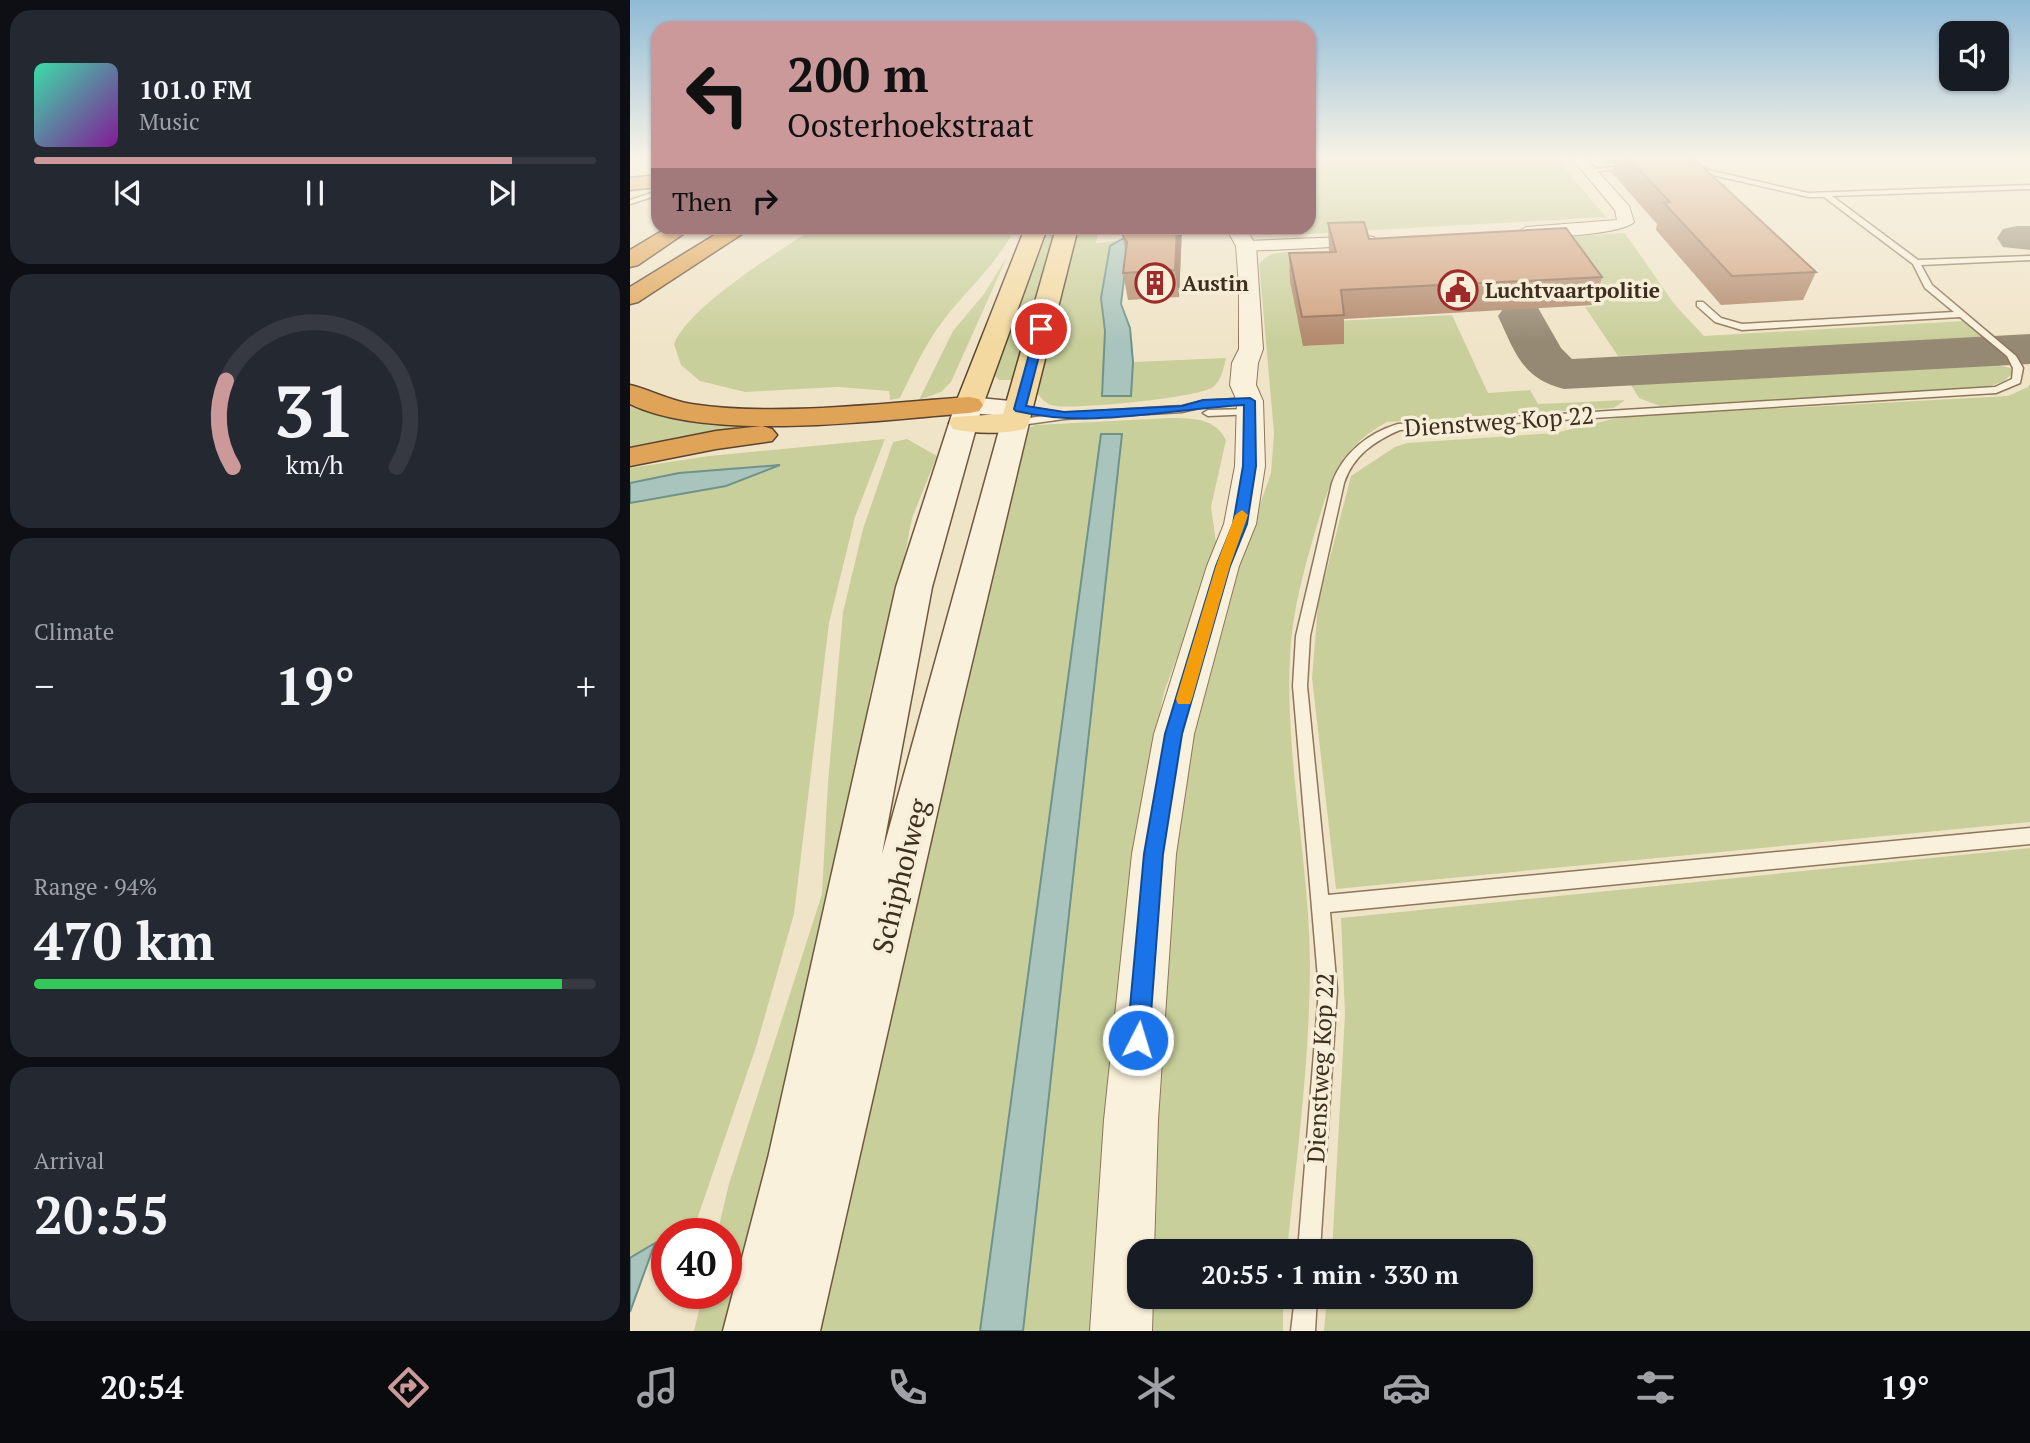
<!DOCTYPE html>
<html lang="en">
<head>
<meta charset="utf-8">
<style>
  body { margin:0; font-family:"PT Serif",serif; background:#242831; color:#f1f3f6; height:100vh; display:flex; flex-direction:column; font-size:26px; white-space:nowrap }
  * { box-sizing:border-box; margin:0 }
  p { font-size:23px; color:#9ea1a6 }
  .icon { flex:none; width:38px; height:38px; fill:none; stroke:currentColor; stroke-width:2; stroke-linecap:round; stroke-linejoin:round }
  .map { position:relative; flex:1; overflow:hidden }
  .side { display:flex; flex-direction:column; gap:10px; padding:10px; background:#0d0f14; width:630px }
  .side>* { flex:none }
  .banner { position:absolute; left:21px; top:21px; width:665px; height:214px; border-radius:21px; box-shadow:0 2px 5px #0004; background:#cc999b; color:#111; overflow:hidden }
  .buttons { position:absolute; left:1309px; top:21px; display:grid; gap:14px }
  .buttons a { display:grid; place-items:center; width:70px; height:70px; border-radius:14px; background:#171b24; box-shadow:0 2px 5px #0004; font-size:35px }
  .speed { position:absolute; left:21px; top:1218px; display:flex; gap:14px; font-size:35px; font-weight:700; text-align:center }
  .speed>* { display:grid; place-content:center; width:91px; height:91px; border-radius:50%; background:#171b24; box-shadow:0 2px 5px #0004; line-height:1 }
  .speed .limit { border:10px solid #d22; background:#fff; color:#111 }
  .pin { position:absolute; display:grid; place-items:center; width:60px; height:60px; color:#fff; margin:-30px; border:4px solid #fff; border-radius:50%; box-shadow:0 2px 7px #0007 }
  .me { position:absolute; width:77px; margin:-38px; rotate:5deg; stroke-linejoin:round; filter:drop-shadow(0 0 5px #0008) }
  .turn { display:flex; align-items:center; gap:24px; height:147px; padding:0 21px; font-size:32px }
  .turn .icon { width:91px; height:91px; stroke-width:2.5 }
  .turn b { display:block; font-size:49px; line-height:60px }
  .then { display:flex; align-items:center; height:66px; padding:0 21px; background:#0003; gap:14px; font-size:26px }
  .big { font-size:52px; font-weight:700; line-height:1.1 }
  .side .widget { flex:1; display:flex; flex-direction:column; justify-content:center; gap:10px; min-width:0; padding:0 24px; border-radius:21px; background:#242831 }
  .side .dial { align-items:center; gap:0 }
  .dial svg { height:182px; overflow:visible; fill:none; stroke:#363941; stroke-width:7; stroke-linecap:round; text-anchor:middle }
  .dial text { fill:#f1f3f6; stroke:none }
  .song { display:flex; align-items:center; gap:21px }
  .cover { width:84px; height:84px; border-radius:10px; background:linear-gradient(135deg,hsl(160 70% 55%),hsl(290 70% 35%)) }
  .played { height:7px; border-radius:4px; background:linear-gradient(90deg,#cc999b 85%,#363941 85%) }
  .keys { display:flex; justify-content:space-around; direction:ltr }
  .heat { display:flex; justify-content:space-between; align-items:center; font-size:38px; direction:ltr }
  .charge { height:10px; border-radius:5px; background:linear-gradient(90deg,#34c759 94%,#363941 0) }
  .trip { position:absolute; left:497px; top:1239px; width:406px; height:70px; border-radius:21px; background:#171b24; box-shadow:0 2px 5px #0004; font-weight:700; line-height:70px; text-align:center }
  .dock { display:flex; height:112px; justify-content:space-around; align-items:center; background:#090b0e; color:#9ea1a6 }
  .dock .icon { width:49px; height:49px }
  .dock .on { color:#cc999b }
  .dock b { font-size:32px; color:#f1f3f6 }
  main { display:flex; flex:1; min-height:0 }
  .map>svg:first-child { display:block }
  .green { fill:#c9cf9b }
  .water { fill:#a9c4bc; stroke:#6f938a; stroke-width:2 }
  .lines { fill:none; stroke-linecap:round; stroke-linejoin:round }
  .taxiway { fill:#968974; fill-rule:evenodd }
  .service-casing { stroke:#8d765c; stroke-width:3 }
  .minor-casing { stroke:#8d765c; stroke-width:2 }
  .tertiary-casing { stroke:#8d765c; stroke-width:2 }
  .secondary-casing { stroke:#6f573f; stroke-width:3 }
  .primary-casing { stroke:#5b4430; stroke-width:3 }
  .motorway-casing { stroke:#5b4430; stroke-width:3 }
  .service { fill:#faf1dc; fill-rule:evenodd }
  .minor { fill:#faf1dc; fill-rule:evenodd }
  .tertiary { fill:#faf1dc; fill-rule:evenodd }
  .secondary { fill:#faf1dc; fill-rule:evenodd }
  .primary { fill:#f3d9a0; fill-rule:evenodd }
  .motorway { fill:#e0a458; fill-rule:evenodd }
  .wall { fill:#b2896c }
  .shaded-wall { fill:#916f58 }
  .building { fill:#cf9f7d; stroke:#916f58; stroke-width:2 }
  .route { fill:#1a73e8; stroke:#114b97; stroke-width:2 }
  .slow { fill:#f59e0b }
  .labels { text-anchor:middle; dominant-baseline:central; stroke-width:7; stroke-linejoin:round; paint-order:stroke }
  .far-poi-label { font-size:21px; font-weight:bold; fill:#3d2e20; stroke:#f7eed8; text-anchor:start }
  .street-label { font-size:24px; fill:#3d2e20; stroke:#f7eed8 }
  .near-street-label { font-size:28px; fill:#3d2e20; stroke:#f7eed8 }
</style>
</head>
<body>
<main>
<section class="side">
<div class="widget">
<div class="song"><i class="cover"></i><div><b>101.0 FM</b><p>Music</p></div></div>
<div class="played"></div>
<div class="keys"><svg class="icon" aria-label="previous" viewBox="0 0 24 24"><path d="M18 5L8 12l10 7zM5 5v14"/></svg><svg class="icon" aria-label="pause" viewBox="0 0 24 24"><path d="M8 5v14M16 5v14"/></svg><svg class="icon" aria-label="next" viewBox="0 0 24 24"><path d="M6 5l10 7-10 7zM19 5v14"/></svg></div>
</div>
<div class="widget dial"><svg viewBox="0 0 100 80">
<path d="M14 69A42 42 0 1 1 86 69"/>
<path d="M14 69A42 42 0 0 1 11 31" stroke="#cc999b"/>
<text x="50" y="56" font-size="32" font-weight="700">31</text>
<text x="50" y="72" font-size="11">km/h</text>
</svg></div>
<div class="widget"><p>Climate</p>
<div class="heat"><a>−</a><b class="big">19°</b><a>+</a></div>
</div>
<div class="widget"><p>Range · 94%</p><b class="big">470 km</b><div class="charge"></div></div>
<div class="widget"><p>Arrival</p><b class="big">20:55</b></div>
</section>
<div class="map">
<svg width="1400" height="1331" viewBox="0 0 1400 1331">
  <rect width="100%" height="100%" fill="#f0e4c8"/>
  <path class="green" d="M679 156H924L976 217 658 235 648 233 647 228H679Z
    M184 228H385C369 261 342 285 319 313 298 338 284 369 270 398L260 400 259 391 208 387 115 392 70 381 51 365 44 344C60 305 147 253 184 228Z
    M418 228H429L405 313 383 380H369L365 376Z
    M446 228 468 229 466 243 486 241 480 246 471 298 475 331 472 396 501 395 503 362 596 358C593 369 592 380 583 387 568 398 447 409 426 406 415 405 411 398 405 390L411 377Z
    M995 233 1045 305 1074 336 1334 321 1356 339 988 356 955 307 965 306 921 237Z
    M658 252 679 346 711 344 706 321 822 315 858 393 900 390 908 404 995 400 984 408 757 422C708 449 700 482 685 532 673 573 662 613 660 656 655 758 679 860 680 962 680 1059 667 1155 657 1251H515L522 1068 546 793 588 626 641 473 644 433 629 263 641 254Z
    M377 257 321 382 311 392 289 400 323 331 354 294Z
    M1362 364 1381 368 1382 374 1374 381 1358 387 1030 406 1009 398 1001 385Z
    M1400 384V822L706 889 682 678 688 604 721 476 765 447 777 443 925 433 991 417 1378 396 1398 387Z
    M0 406 64 420 166 422 49 440 0 451Z
    M540 418C563 418 585 418 596 440L581 507 587 549 534 692 512 800 474 1331H393L491 434 471 435 350 1331H173L230 1094 398 428 406 425Z
    M255 439 225 517 199 623 164 914 126 1047 62 1234H37V1249L25 1243 0 1258V503L147 466 49 473 0 483V468L79 456Z
    M277 439 307 456 282 518 267 596 240 692 217 851 103 1331H64L73 1293H96V1234H87L99 1184 192 894 198 782 213 612 233 529 263 442Z
    M1400 848V1331H694L697 1297H891V1251H702L715 1014 711 918Z
    M513 1297H653V1331H512Z"/>
  <path class="water" d="M494 238 497 254 491 304 500 328 503 362 501 396H472L475 331 471 298 480 246Z
    M471 434H492L393 1331H350Z
    M150 465 96 486 0 503V483L49 473Z
    M25 1243 0 1312V1258Z"/>
  <g class="lines">
    <path class="taxiway" d="M1387 226H1400V250L1373 247 1367 238 1373 229Z
      M891 302 907 306 931 348 942 359 1400 334V364L934 389C892 379 885 352 868 316L875 306Z"/>
    <g class="service-casing">
      <path id="service" d="M1043 156H1051L1078 170 1178 193 1400 185V189L1202 196 1288 260 1400 256V260L1291 265 1302 285 1386 356 1393 368 1390 383 1366 393 770 430C744 441 723 456 714 483L680 636 677 686 698 895 1400 828V844L700 912 707 990 690 1251H668L689 990 663 686 666 636 702 483C713 453 738 433 768 424L1365 387 1382 379 1383 368 1377 356 1330 317 1112 330 1085 322 1067 306V302H1073L1091 318 1112 324 1324 312 1295 288 1283 264 1194 197H1178L1074 173Z
        M1000 165 1002 168 959 172 956 170Z
        M28 191V195L0 204V200Z
        M620 398 625 401 624 403 573 407 552 412 434 419 385 426 380 423 385 420 414 416 386 411 385 409 390 406 434 413 552 406 573 401Z
        M620 409 625 412 624 414 578 416 573 413 578 410Z
        M665 1297H687L685 1331H661Z"/>
    </g>
    <g class="minor-casing">
      <path id="minor" d="M940 156H954L999 206 1004 222C993 234 908 240 890 235L888 232 896 227 987 220 985 210Z
        M738 236 744 237 746 241 744 245 616 251 608 246 616 241Z"/>
    </g>
    <g class="tertiary-casing">
      <path id="tertiary" d="M596 228H616L626 246 633 349 628 363 626 385 633 401 635 466 626 524 609 566 564 734 546 854 528 1120 524 1251H509V1297H523L522 1331H460L474 1120 502 854 524 734 577 566 594 524 605 466 607 401 600 385 602 363 609 349V286L606 246Z"/>
    </g>
    <g class="secondary-casing">
      <path id="secondary" d="M339 397 400 403 404 409 400 415 394 417 399 423 328 721 190 1331H93L138 1158 266 587 325 405 329 399ZM350 414 377 416 371 423 252 854 302 587Z"/>
    </g>
    <g class="primary-casing">
      <path id="primary" d="M395 228H417L353 405 349 411 339 413 329 411 325 405Z
        M426 228H448L399 423 395 429C374 434 344 434 323 429L319 423 323 417 373 414Z"/>
    </g>
    <g class="motorway-casing">
      <path id="motorway" d="M28 175V187L0 190V178Z
        M37 228H62L8 265 0 267V250Z
        M96 228H121L8 302 0 304V287Z
        M0 385C21 390 38 400 61 404 145 417 253 403 339 397L349 399 353 405 349 411 339 413C249 420 80 443 0 404Z
        M132 426 142 429 147 435 142 441 86 449 0 466V448L86 431Z"/>
    </g>
    <use href="#service" class="service"/>
    <use href="#minor" class="minor"/>
    <use href="#tertiary" class="tertiary"/>
    <use href="#secondary" class="secondary"/>
    <use href="#primary" class="primary"/>
    <use href="#motorway" class="motorway"/>
  </g>
  <path class="wall" d="M967 156H1061L1186 272 1173 300 1091 305 1026 230 1027 224 982 173 985 163H973Z
    M698 223 739 239 972 277 964 305 714 319V344L673 346 660 281 659 253 699 252Z
    M494 228H552L549 297 498 300 493 273 496 251 493 236Z"/>
  <path class="shaded-wall" d="M547 228H552L549 297 545 270Z"/>
  <path class="building" d="M996 156H1061L1186 272 1102 276 1034 203 1040 202Z
    M734 222 739 239 936 228 972 277 711 290 714 315 672 317 659 253 706 252 698 223Z
    M494 228H547L545 270 493 273 497 242 493 236Z"/>
  <linearGradient id="sky" x2="0" y2="1"><stop stop-color="#8fbad6"/><stop offset="0.46" stop-color="#f8f3e6"/><stop offset="1" stop-color="#f8f3e6" stop-opacity="0"/></linearGradient>
  <rect width="1400" height="342" fill="url(#sky)"/>
  <path class="route" d="M411 326 416 329 396 406 434 412 552 406 573 400 620 398 625 401 626 466 617 524 600 566 552 734 533 854 519 1040 516 1048 508 1051 500 1048 497 1040 514 854 535 734 586 566 603 524 613 466 614 405C538 409 462 429 386 411L384 409 406 329Z"/>
  <path class="slow" d="M612 510 618 515 600 566 562 699 560 704H548L546 699 586 566 605 515Z"/>
  <defs>
    <g id="building-ring" transform="scale(2.0125)"><circle r="9.5" fill="#f7eed8" stroke="#9e2a2b" stroke-width="1.5"/><path d="M-4-6H4V6H1V3H-1V6H-4ZM-2.5-4.3h1.7v1.8h-1.7ZM.8-4.3h1.7v1.8H.8ZM-2.5-1h1.7V.8h-1.7ZM.8-1h1.7V.8H.8Z" fill="#9e2a2b"/></g>
    <g id="civic-ring" transform="scale(2.0125)"><circle r="9.5" fill="#f7eed8" stroke="#9e2a2b" stroke-width="1.5"/><path d="M-.6-6.5H3V-4.5H.6V-3L4-1V1h2V6H-6V1h2V-1L-.6-3ZM-1.2 2.5V6h2.4V2.5Z" fill="#9e2a2b"/></g>
  </defs>
  <g fill-rule="evenodd">
    <use href="#building-ring" x="525" y="283"/>
    <use href="#civic-ring" x="828" y="290"/>
  </g>
  <g class="labels">
    <g class="far-poi-label">
      <text x="552" y="283">Austin</text>
      <text x="855" y="290">Luchtvaartpolitie</text>
    </g>
    <g class="street-label">
      <text transform="translate(869 421) rotate(-4)">Dienstweg Kop 22</text>
      <text transform="translate(690 1068) rotate(-87)">Dienstweg Kop 22</text>
    </g>
    <g class="near-street-label">
      <text transform="translate(270 876) rotate(-76)">Schipholweg</text>
    </g>
  </g>
</svg>
<div class="buttons">
<a><svg class="icon" aria-label="sound" viewBox="0 0 24 24"><path d="M4 9h4l5-4v14l-5-4H4zM17 9q2 3 0 6"/></svg></a>
</div>
<div class="speed"><div class="limit">40</div></div>
<div class="pin" style="left:411px;top:329px;background:#d93025"><svg class="icon" aria-label="arrive" viewBox="0 0 24 24"><path d="M6 21V4h12l-3 4 3 4H6"/></svg></div>
<svg class="me" style="left:508px;top:1040px" viewBox="-20 -20 40 40"><circle r="17" fill="#1a73e8" stroke="#fff" stroke-width="3"/><path d="M0-11L8 9 0 5-8 9z" fill="#fff"/></svg>
<div class="trip">20:55 · 1 min · 330 m</div>
<div class="banner">
<div class="turn"><svg class="icon" aria-label="left" viewBox="0 0 24 24"><path d="M17 20v-9H6M10 6l-5 5 5 5"/></svg><div><b>200 m</b>Oosterhoekstraat</div></div>
<div class="then">Then<svg class="icon" aria-label="right" viewBox="0 0 24 24"><path d="M7 20v-9h11M14 6l5 5-5 5"/></svg></div>
</div>
</div>
</main>
<nav class="dock">
<b>20:54</b>
<svg class="icon on" aria-label="directions" viewBox="0 0 24 24"><path d="M12 3l9 9-9 9-9-9zM9 14v-3h6M13 9l2 2-2 2"/></svg>
<svg class="icon" aria-label="music" viewBox="0 0 24 24"><path d="M9 18V5l10-2v13"/><circle cx="6" cy="18" r="3"/><circle cx="16" cy="16" r="3"/></svg>
<svg class="icon" aria-label="phone" viewBox="0 0 24 24"><path d="M5 4h4l2 5-3 2q2 4 5 5l2-3 5 2v4C11 20 4 13 5 4z"/></svg>
<svg class="icon" aria-label="climate" viewBox="0 0 24 24"><path d="M12 3v18M4 7l16 10M4 17L20 7"/></svg>
<svg class="icon" aria-label="car" viewBox="0 0 24 24"><path d="M5 17H2v-5l4-1 3-4h7l3 4 3 1v5h-3M9 17h6M6 11h13"/><circle cx="7" cy="17" r="2"/><circle cx="17" cy="17" r="2"/></svg>
<svg class="icon" aria-label="filters" viewBox="0 0 24 24"><path d="M4 7h16M4 17h16"/><circle cx="9" cy="7" r="2"/><circle cx="15" cy="17" r="2"/></svg>
<b>19°</b>
</nav>
</body>
</html>
